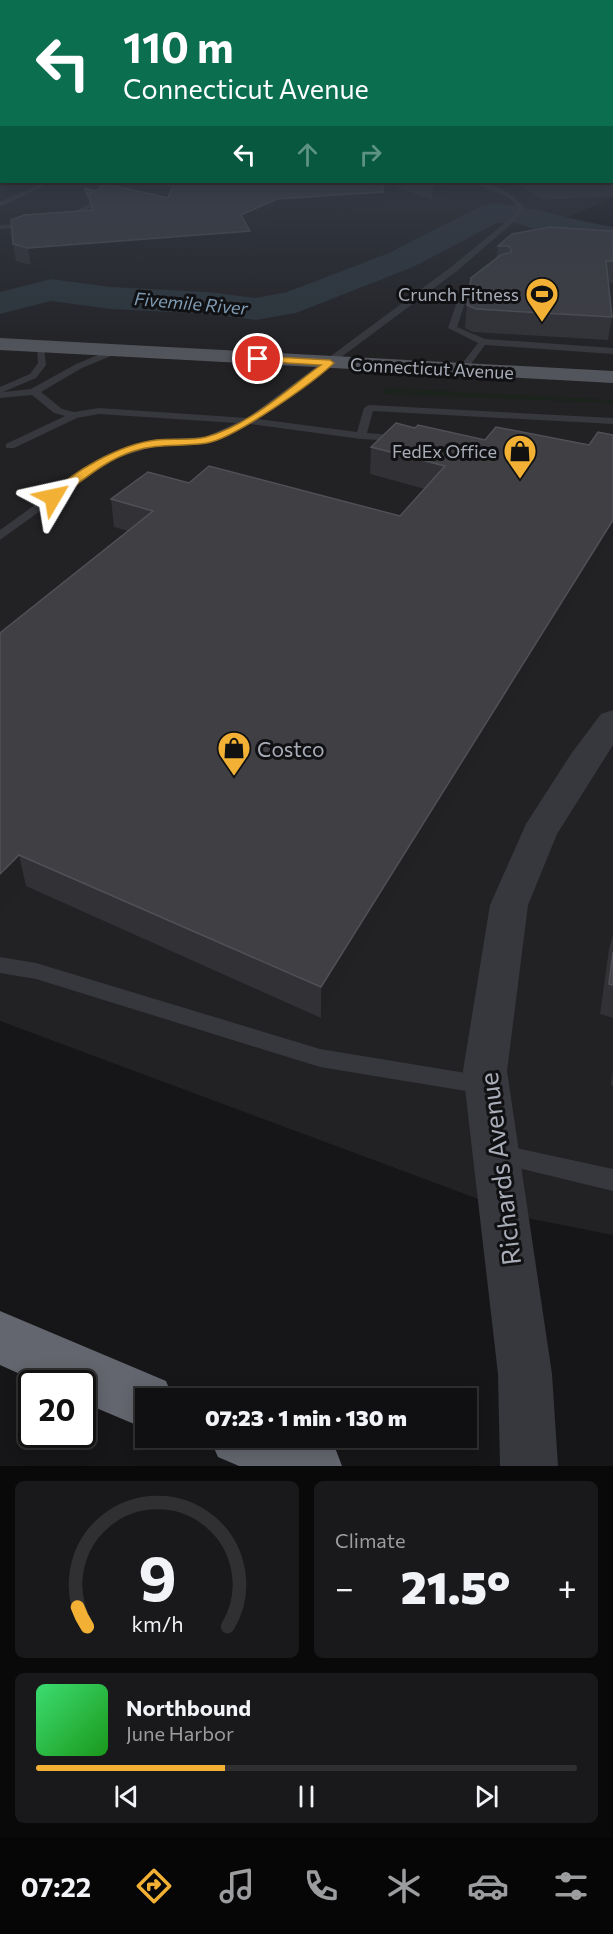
<!DOCTYPE html>
<html lang="en">
<head>
<meta charset="utf-8">
<style>
  body { margin:0; font-family:Commissioner,sans-serif; background:#19191b; color:#f1f3f6; height:100vh; display:flex; flex-direction:column; font-size:22px; white-space:nowrap }
  * { box-sizing:border-box; margin:0 }
  p { font-size:20px; color:#9c9d9f }
  .icon { flex:none; width:33px; height:33px; fill:none; stroke:currentColor; stroke-width:2; stroke-linecap:round; stroke-linejoin:round }
  .map { position:relative; height:1466px; overflow:hidden }
  .side { display:flex; flex-direction:column; gap:15px; padding:15px; background:#09090a; flex:1 }
  .side>* { flex:none }
  .guide { position:absolute; left:0px; top:0px; width:614px; height:183px; box-shadow:0 3px 15px #0003,0 0 0 2px #303032; background:#0b6e4f; color:#fff; overflow:hidden }
  .speed { position:absolute; left:18px; top:1370px; display:flex; gap:12px; font-size:30px; font-weight:700; text-align:center }
  .speed>* { display:grid; place-content:center; width:78px; height:78px; border-radius:50%; background:#101012; box-shadow:0 3px 15px #0003,0 0 0 2px #303032; line-height:1 }
  .speed .limit { border:3px solid #111; border-radius:9px; background:#fff; color:#111 }
  .pin { position:absolute; display:grid; place-items:center; width:51px; height:51px; color:#fff; margin:-26px; border:3px solid #fff; border-radius:50%; box-shadow:0 2px 6px #0007 }
  .me { position:absolute; width:66px; margin:-33px; rotate:54deg; stroke-linejoin:round; filter:drop-shadow(0 0 4px #0008) }
  .turn { display:flex; align-items:center; gap:21px; height:126px; padding:0 24px; font-size:27px }
  .turn .icon { width:78px; height:78px; stroke-width:2.5 }
  .turn b { display:block; font-size:42px; line-height:51px }
  .lanes { display:flex; align-items:center; height:57px; padding:0 24px; background:#0003; justify-content:center; gap:30px; direction:ltr }
  .lanes .off { opacity:.35 }
  .big { font-size:45px; font-weight:800; line-height:1.1 }
  .side .tile { flex:1; display:flex; flex-direction:column; justify-content:center; gap:9px; min-width:0; padding:0 21px; border-radius:9px; background:#19191b }
  .side .dial { align-items:center; gap:0 }
  .dial svg { height:156px; overflow:visible; fill:none; stroke:#303032; stroke-width:7; stroke-linecap:round; text-anchor:middle }
  .dial text { fill:#f1f3f6; stroke:none }
  .song { display:flex; align-items:center; gap:18px }
  .cover { width:72px; height:72px; border-radius:9px; background:linear-gradient(135deg,hsl(140 70% 55%),hsl(120 70% 35%)) }
  .played { height:6px; border-radius:3px; background:linear-gradient(90deg,#f2b134 35%,#303032 35%) }
  .keys { display:flex; justify-content:space-around; direction:ltr }
  .heat { display:flex; justify-content:space-between; align-items:center; font-size:33px; direction:ltr }
  .side .tiles { flex:1; display:grid; gap:15px; grid-template-columns:1fr 1fr }
  .tile:last-child { grid-column:span 2 }
  .trip { position:absolute; left:135px; top:1388px; width:342px; height:60px; border-radius:0px; background:#101012; box-shadow:0 3px 15px #0003,0 0 0 2px #303032; font-weight:800; line-height:60px; text-align:center }
  .tabs { display:flex; height:96px; justify-content:space-around; align-items:center; background:#060607; color:#9c9d9f }
  .tabs .icon { width:42px; height:42px }
  .tabs .active { color:#f2b134 }
  .tabs b { font-size:27px; color:#f1f3f6 }
  .map>svg:first-child { display:block }
  .built { fill:#222225 }
  .green { fill:#1c231d }
  .lines { fill:none; stroke-linecap:round; stroke-linejoin:round }
  .river { fill:#2c353c; fill-rule:evenodd }
  .service { fill:#37383d; fill-rule:evenodd }
  .tertiary { fill:#37383d; fill-rule:evenodd }
  .primary { fill:#53555c; fill-rule:evenodd }
  .motorway { fill:#63666e; fill-rule:evenodd }
  .wall { fill:#323236 }
  .shaded-wall { fill:#212124 }
  .building { fill:#3f3f44; stroke:#4f5156; stroke-width:1.5 }
  .route { fill:#f2b134; stroke:#9d7322; stroke-width:1.5 }
  .labels { text-anchor:middle; dominant-baseline:central; stroke-width:6; stroke-linejoin:round; paint-order:stroke }
  .far-poi-label { font-size:18px; fill:#a8adb8; stroke:#111113; text-anchor:end }
  .far-water-label { font-size:18px; font-style:italic; fill:#7f9bb3; stroke:#111113 }
  .far-street-label { font-size:18px; fill:#a8adb8; stroke:#111113 }
  .poi-label { font-size:21px; fill:#a8adb8; stroke:#111113; text-anchor:start }
  .near-street-label { font-size:26px; fill:#a8adb8; stroke:#111113 }
</style>
</head>
<body>
<div class="map">
<svg width="613" height="1466" viewBox="0 0 613 1466">
  <rect width="100%" height="100%" fill="#161618"/>
  <path class="built" d="M0 165 2 182H595L613 192V198L540 229 613 236V1235L532 1219 0 1021Z"/>
  <path class="green" d="M392 388 613 400V403L382 394 384 389Z"/>
  <g class="lines">
    <path class="river" d="M492 204C533 205 572 221 613 227V247L571 240 515 223H497L413 267 296 313 256 320 208 314 111 309 51 301 0 314V292L51 279 111 287 208 292 256 298 287 292 389 253 481 206Z"/>
    <path class="service" d="M45 182H52L0 207V202Z
      M97 182H103L107 199 64 222H60V220L101 197Z
      M470 182C489 180 513 193 524 208L516 220 457 271 258 419 357 432 364 408 369 405 613 418V424L373 411 367 433 404 436 405 438 400 441 361 439 250 424 207 443 155 446 111 460 0 540V530L103 456 154 440 205 437 236 423 99 414 77 418 14 448H6V444L65 416 54 413 32 395 0 398V387L30 374 38 363 37 346 44 348 46 365 36 378 3 392 31 389 76 364 115 348 120 351 118 353 82 368 41 392 62 409 74 412 99 408 247 418 451 267 511 218 518 208 509 197Z
      M33 223 30 227 0 229V225Z
      M481 278 488 280 466 300 457 327 485 339 613 348V354L485 345 466 371H460L458 369 478 343 448 328 458 299Z
      M0 957 36 963 320 1049 484 1076 491 1079 494 1085 491 1091 484 1094 320 1067 36 979 0 973Z
      M502 1145 613 1169V1191L494 1162 491 1155 494 1148Z"/>
    <path class="tertiary" d="M613 710V745L557 834 528 905 507 1071 552 1374 558 1466H500L498 1374 463 1071 490 905 526 824 571 754 601 714Z"/>
    <path class="primary" d="M0 338 613 371V383L0 350Z"/>
    <path class="motorway" d="M0 1311 166 1381 173 1398H146V1429L82 1402V1383H40L0 1365Z
      M209 1437H313L334 1445 342 1466H239L218 1457Z"/>
  </g>
  <path class="wall" d="M613 154V196L542 200 526 189 507 182H612Z
    M155 182H383V207L278 215 249 228 251 248 31 265 16 261 13 244 91 211 89 201H88L85 188 96 191 168 198 171 188Z
    M383 182H467L432 200Z
    M613 231V283L608 282 612 317 608 340 473 332 465 328 467 305 496 259 498 246Z
    M415 428 485 440 589 445 613 435V539L321 1018 26 886 0 914V633L128 531 114 527 111 499 189 483 400 516 425 489 370 474 371 447Z
    M613 935V1018L600 1014 609 949Z
    M613 1070V1086L611 1085Z"/>
  <path class="shaded-wall" d="M439 182H467L432 200 433 185Z
    M383 192V207L278 215 241 232 250 231 251 248 31 265 28 248 241 215 277 199Z
    M613 520V539L321 1018V987Z
    M19 855 26 886 0 914V874Z"/>
  <path class="building" d="M612 154H613V181H612Z
    M174 182H383V192L277 199 241 215 250 231 28 248 13 244 11 220 24 215 93 210 89 195 107 184 168 198Z
    M424 182H439L433 185Z
    M540 182H604L544 184Z
    M85 188 95 191 87 195Z
    M550 227 613 231V261H606L612 317 476 309 467 305 471 278 501 255 512 252 509 246H498L512 234Z
    M396 423 415 428 418 425 485 440 496 427 589 445 598 432 613 435V520L321 987 19 855 0 874V633L153 511 111 499 148 472 189 483 209 466 400 516 445 466 371 447Z
    M613 952V985L609 984Z"/>
  <linearGradient id="sky" x2="0" y2="1"><stop stop-color="#0c0c0d"/><stop offset="0.43" stop-color="#363c48"/><stop offset="1" stop-color="#363c48" stop-opacity="0"/></linearGradient>
  <rect width="613" height="359" fill="url(#sky)"/>
  <path class="route" d="M258 356 330 360 334 363C313 383 235 438 207 443 183 447 158 443 134 451 105 460 82 481 57 499L48 497C72 471 121 444 156 440 172 438 190 441 206 437 248 426 286 390 321 365L255 361Z"/>
  <defs>
    <g id="stadium-pin" transform="scale(1.725)"><path d="M0 17L-7.5 6A9.5 9.5 0 1 1 7.5 6Z" fill="#f2b134" stroke="#111113"/><path d="M0-5a6.5 5 0 1 0 0 10a6.5 5 0 1 0 0-10ZM-3.5-1.8h7v3.6h-7Z" fill="#111"/></g>
    <g id="shop-pin" transform="scale(1.725)"><path d="M0 17L-7.5 6A9.5 9.5 0 1 1 7.5 6Z" fill="#f2b134" stroke="#111113"/><path d="M-5-2.5h2.3a2.7 3.5 0 0 1 5.4 0H5L5.5 6h-11ZM-1.5-2.5h3a1.5 2.3 0 0 0-3 0Z" fill="#111"/></g>
  </defs>
  <g fill-rule="evenodd">
    <use href="#stadium-pin" x="542" y="294"/>
    <use href="#shop-pin" x="520" y="451"/>
    <use href="#shop-pin" x="234" y="748"/>
  </g>
  <g class="labels">
    <g class="far-poi-label">
      <text x="519" y="294">Crunch Fitness</text>
      <text x="497" y="451">FedEx Office</text>
    </g>
    <g class="far-water-label">
      <text transform="translate(191 303) rotate(5)">Fivemile River</text>
    </g>
    <g class="far-street-label">
      <text transform="translate(432 368) rotate(3)">Connecticut Avenue</text>
    </g>
    <g class="poi-label">
      <text x="257" y="748">Costco</text>
    </g>
    <g class="near-street-label">
      <text transform="translate(499 1169) rotate(-97)">Richards Avenue</text>
    </g>
  </g>
</svg>
<div class="speed"><div class="limit">20</div></div>
<div class="pin" style="left:258px;top:359px;background:#d93025"><svg class="icon" aria-label="arrive" viewBox="0 0 24 24"><path d="M6 21V4h12l-3 4 3 4H6"/></svg></div>
<svg class="me" style="left:53px;top:497px" viewBox="-20 -20 40 40"><path d="M0-17L14 15 0 8-14 15z" fill="#f2b134" stroke="#fff" stroke-width="4"/></svg>
<div class="trip">07:23 · 1 min · 130 m</div>
<div class="guide">
<div class="turn"><svg class="icon" aria-label="left" viewBox="0 0 24 24"><path d="M17 20v-9H6M10 6l-5 5 5 5"/></svg><div><b>110 m</b>Connecticut Avenue</div></div>
<div class="lanes"><svg class="icon" aria-label="left" viewBox="0 0 24 24"><path d="M17 20v-9H6M10 6l-5 5 5 5"/></svg><svg class="icon off" aria-label="ahead" viewBox="0 0 24 24"><path d="M12 20V5M6 11l6-6 6 6"/></svg><svg class="icon off" aria-label="right" viewBox="0 0 24 24"><path d="M7 20v-9h11M14 6l5 5-5 5"/></svg></div>
</div>
</div>
<section class="side">
<div class="tiles">
<div class="tile dial"><svg viewBox="0 0 100 80">
<path d="M14 69A42 42 0 1 1 86 69"/>
<path d="M14 69A42 42 0 0 1 9 59" stroke="#f2b134"/>
<text x="50" y="56" font-size="32" font-weight="700">9</text>
<text x="50" y="72" font-size="11">km/h</text>
</svg></div>
<div class="tile"><p>Climate</p>
<div class="heat"><a>−</a><b class="big">21.5°</b><a>+</a></div>
</div>
<div class="tile">
<div class="song"><i class="cover"></i><div><b>Northbound</b><p>June Harbor</p></div></div>
<div class="played"></div>
<div class="keys"><svg class="icon" aria-label="previous" viewBox="0 0 24 24"><path d="M18 5L8 12l10 7zM5 5v14"/></svg><svg class="icon" aria-label="pause" viewBox="0 0 24 24"><path d="M8 5v14M16 5v14"/></svg><svg class="icon" aria-label="next" viewBox="0 0 24 24"><path d="M6 5l10 7-10 7zM19 5v14"/></svg></div>
</div>
</div>
</section>
<nav class="tabs">
<b>07:22</b>
<svg class="icon active" aria-label="directions" viewBox="0 0 24 24"><path d="M12 3l9 9-9 9-9-9zM9 14v-3h6M13 9l2 2-2 2"/></svg>
<svg class="icon" aria-label="music" viewBox="0 0 24 24"><path d="M9 18V5l10-2v13"/><circle cx="6" cy="18" r="3"/><circle cx="16" cy="16" r="3"/></svg>
<svg class="icon" aria-label="phone" viewBox="0 0 24 24"><path d="M5 4h4l2 5-3 2q2 4 5 5l2-3 5 2v4C11 20 4 13 5 4z"/></svg>
<svg class="icon" aria-label="climate" viewBox="0 0 24 24"><path d="M12 3v18M4 7l16 10M4 17L20 7"/></svg>
<svg class="icon" aria-label="car" viewBox="0 0 24 24"><path d="M5 17H2v-5l4-1 3-4h7l3 4 3 1v5h-3M9 17h6M6 11h13"/><circle cx="7" cy="17" r="2"/><circle cx="17" cy="17" r="2"/></svg>
<svg class="icon" aria-label="filters" viewBox="0 0 24 24"><path d="M4 7h16M4 17h16"/><circle cx="9" cy="7" r="2"/><circle cx="15" cy="17" r="2"/></svg>
</nav>
</body>
</html>
